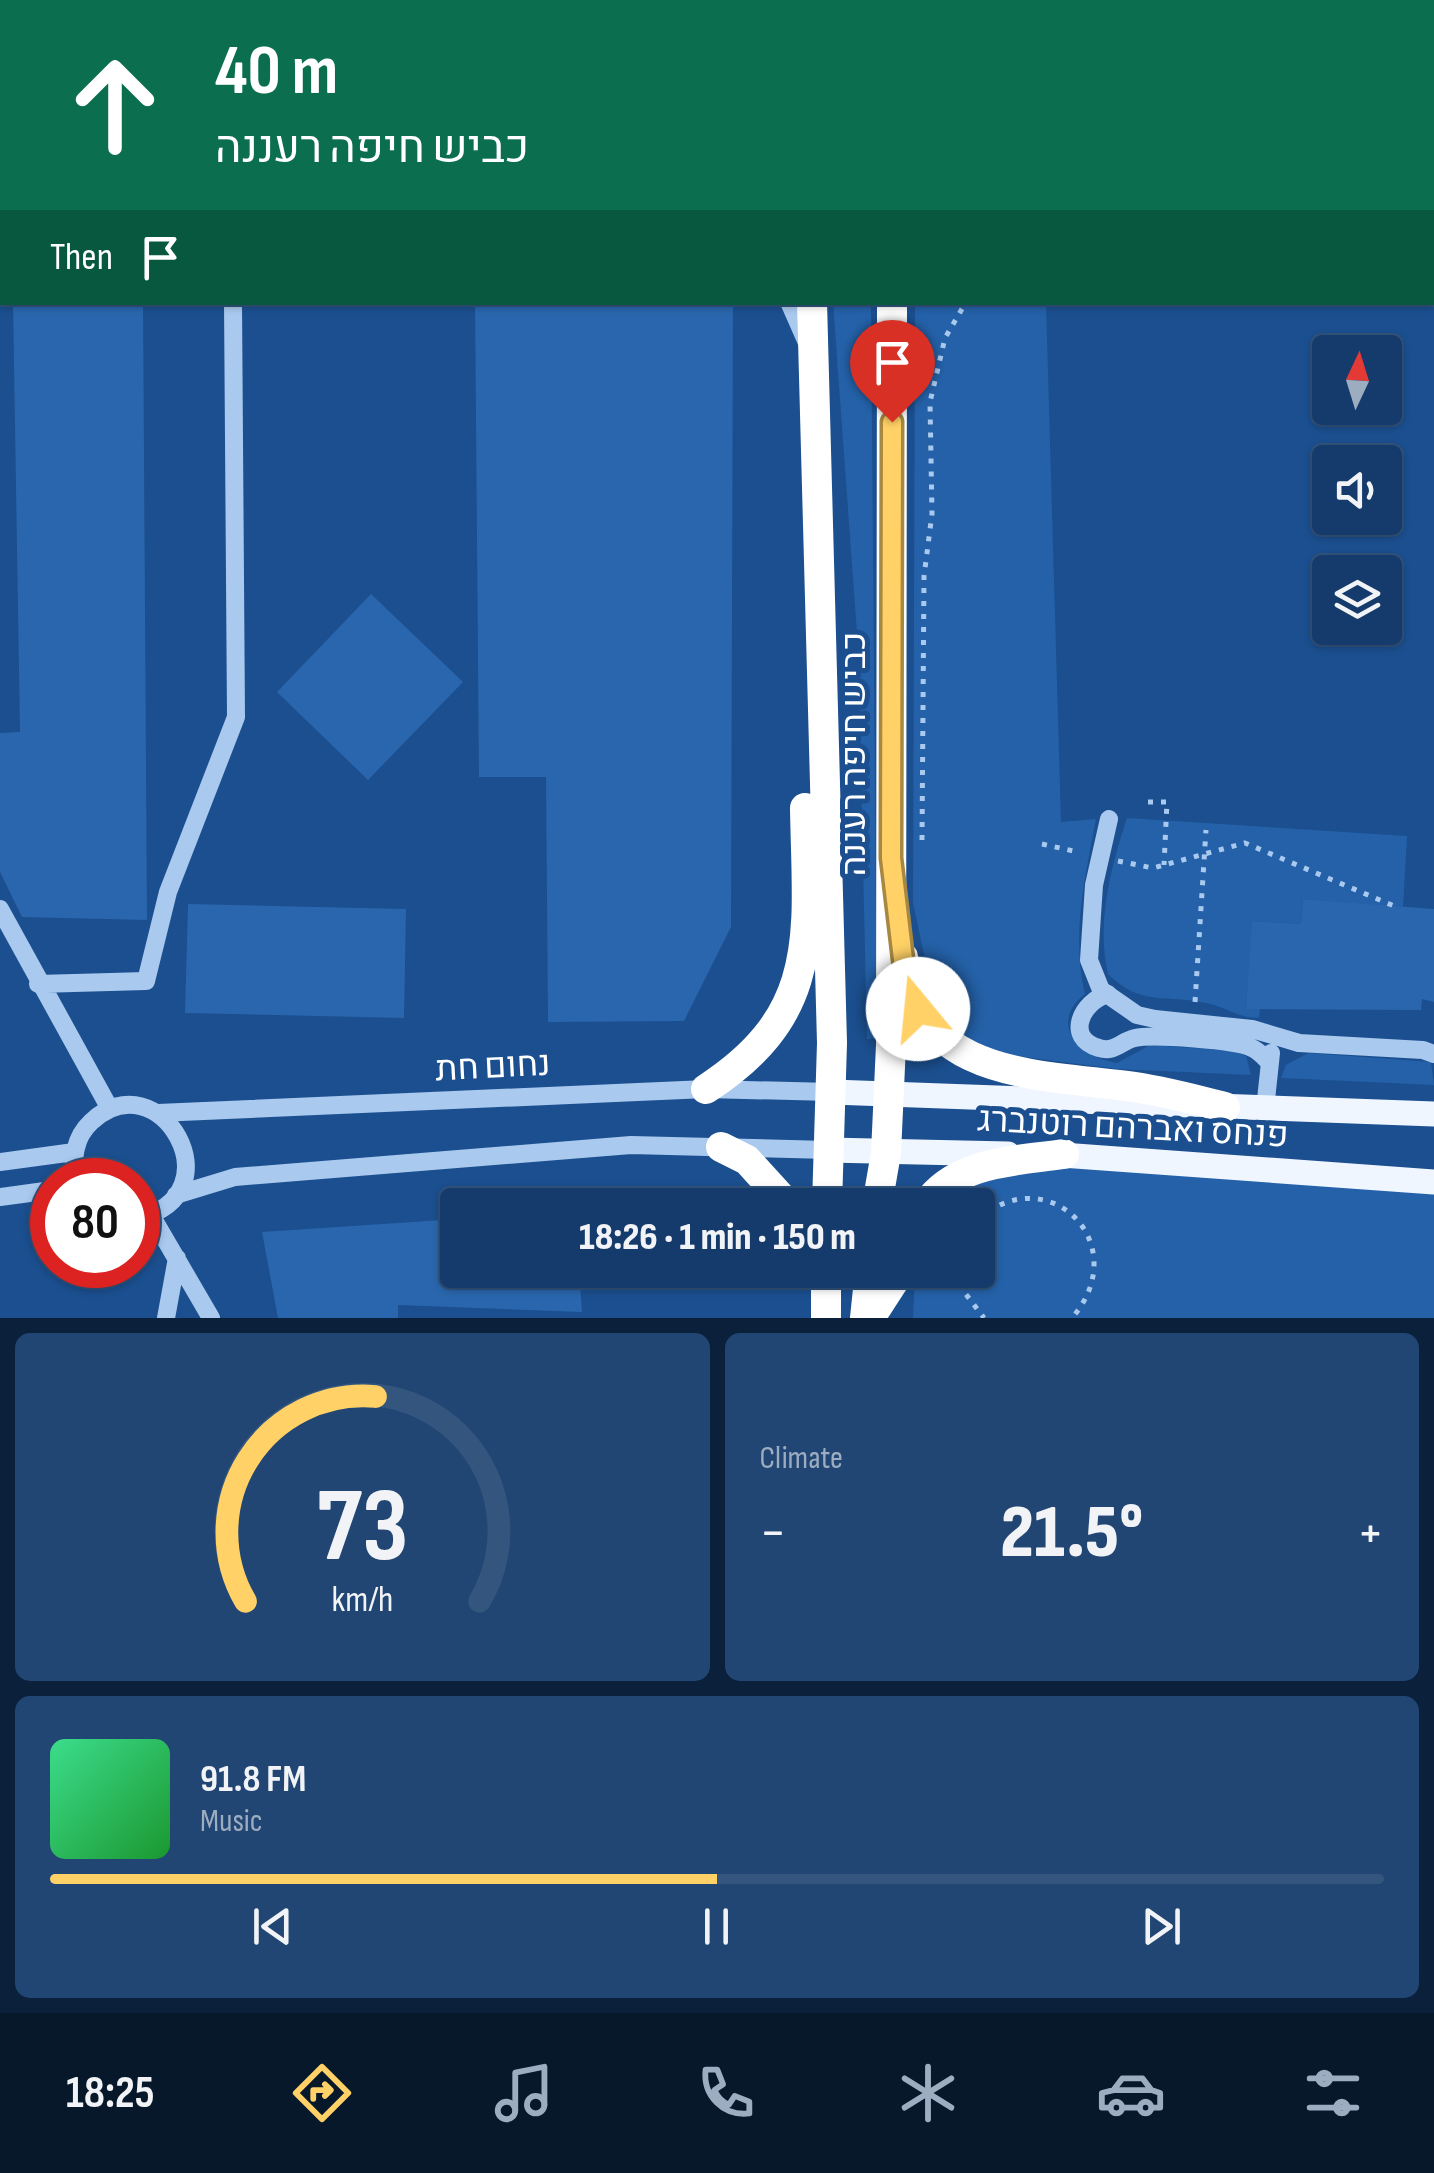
<!DOCTYPE html>
<html lang="en">
<head>
<meta charset="utf-8">
<style>
  body { margin:0; font-family:"Sofia Sans Condensed",Heebo,sans-serif; background:#214673; color:#f1f3f6; height:100vh; display:flex; flex-direction:column; font-size:38px; white-space:nowrap }
  * { box-sizing:border-box; margin:0 }
  p { font-size:32px; color:#9dadc1 }
  .icon { flex:none; width:55px; height:55px; fill:none; stroke:currentColor; stroke-width:2; stroke-linecap:round; stroke-linejoin:round }
  .map { position:relative; height:1318px; overflow:hidden }
  .sheet { display:flex; flex-direction:column; gap:15px; padding:15px; background:#0b203b; flex:1 }
  .sheet>* { flex:none }
  .guide { position:absolute; left:0px; top:0px; width:1435px; height:305px; box-shadow:0 2px 8px #0004,0 0 0 2px #33557e; background:#0b6e4f; color:#fff; overflow:hidden }
  .needle { width:65px; rotate:4deg }
  .controls { position:absolute; left:1312px; top:335px; display:grid; gap:20px }
  .controls a { display:grid; place-items:center; width:90px; height:90px; border-radius:10px; background:#143b6b; box-shadow:0 2px 8px #0004,0 0 0 2px #33557e; font-size:50px }
  .speed { position:absolute; left:30px; top:1158px; display:flex; gap:20px; font-size:50px; font-weight:700; text-align:center }
  .speed>* { display:grid; place-content:center; width:130px; height:130px; border-radius:50%; background:#143b6b; box-shadow:0 2px 8px #0004,0 0 0 2px #33557e; line-height:1 }
  .speed .limit { border:15px solid #d22; background:#fff; color:#111 }
  .pin { position:absolute; display:grid; place-items:center; width:85px; height:85px; color:#fff; margin:-102px -42px; border-radius:50% 50% 50% 0; rotate:-45deg; box-shadow:0 0 10px #0007 }
  .pin .icon { rotate:45deg }
  .me { position:absolute; width:110px; margin:-55px; rotate:343deg; stroke-linejoin:round; filter:drop-shadow(0 0 8px #0008) }
  .turn { display:flex; align-items:center; gap:35px; height:210px; padding:0 50px; font-size:45px }
  .turn .icon { width:130px; height:130px; stroke-width:2.5 }
  .turn b { display:block; font-size:70px; line-height:85px }
  .then { display:flex; align-items:center; height:95px; padding:0 50px; background:#0003; gap:20px; font-size:38px }
  .big { font-size:75px; font-weight:800; line-height:1.1 }
  .sheet .widget { flex:1; display:flex; flex-direction:column; justify-content:center; gap:15px; min-width:0; padding:0 35px; border-radius:15px; background:#214673 }
  .sheet .dial { align-items:center; gap:0 }
  .dial svg { height:260px; overflow:visible; fill:none; stroke:#33557e; stroke-width:7; stroke-linecap:round; text-anchor:middle }
  .dial text { fill:#f1f3f6; stroke:none }
  .song { display:flex; align-items:center; gap:30px }
  .cover { width:120px; height:120px; border-radius:15px; background:linear-gradient(135deg,hsl(150 70% 55%),hsl(130 70% 35%)) }
  .played { height:10px; border-radius:5px; background:linear-gradient(90deg,#ffd166 50%,#33557e 50%) }
  .keys { display:flex; justify-content:space-around; direction:ltr }
  .heat { display:flex; justify-content:space-between; align-items:center; font-size:55px; direction:ltr }
  .sheet .tiles { flex:1; display:grid; gap:15px; grid-template-columns:1fr 1fr }
  .widget:last-child { grid-column:span 2 }
  .trip { position:absolute; left:440px; top:1188px; width:555px; height:100px; border-radius:10px; background:#143b6b; box-shadow:0 2px 8px #0004,0 0 0 2px #33557e; font-weight:800; line-height:100px; text-align:center }
  .menu { display:flex; height:160px; justify-content:space-around; align-items:center; background:#08182b; color:#9dadc1 }
  .menu .icon { width:70px; height:70px }
  .menu .on { color:#ffd166 }
  .menu b { font-size:45px; color:#f1f3f6 }
  .map>svg:first-child { display:block }
  .green { fill:#2461a8 }
  .lines { fill:none; stroke-linecap:round; stroke-linejoin:round }
  .stream { stroke:#9cc4f0; stroke-width:8 }
  .building { fill:#2a66ad }
  .path { stroke:#a9c9ee; stroke-width:5; stroke-dasharray:5 8; stroke-linecap:butt }
  .minor { stroke:#a9c9ee; stroke-width:18 }
  .major { stroke:#f0f6ff; stroke-width:25 }
  .highway { stroke:#fff; stroke-width:30 }
  .route-casing { stroke:#a68842; stroke-width:25 }
  .route { stroke:#ffd166; stroke-width:18 }
  .labels { text-anchor:middle; dominant-baseline:central; stroke-width:10; stroke-linejoin:round; paint-order:stroke }
  .street-label { font-size:35px; fill:#fff; stroke:#1b4f8f }
</style>
</head>
<body>
<div class="map">
<svg width="1434" height="1318" viewBox="0 0 1434 1318">
  <rect width="100%" height="100%" fill="#1b4f8f"/>
  <path class="green" d="M833 303H871L877 1038 867 1039 858 647Z
    M915 303H1046L1061 822 1096 819C1085 878 1071 935 1085 994 1046 1025 1082 1058 1117 1063L1150 1045 1236 1051 1246 1056 1251 1075 1118 1069 984 1052 938 1020 913 903Z
    M1127 818 1407 836 1403 907 1303 899 1301 924 1253 921 1246 1008 1260 1009 1259 1018C1238 1018 1226 1007 1206 1003 1166 994 1141 1007 1108 974 1096 924 1111 866 1127 818Z
    M1308 1053 1431 1062 1434 1085 1281 1078 1286 1065Z
    M1058 1159 1434 1185V1318H913L915 1270H978V1205H932L963 1176Z"/>
  <g class="lines">
    <path class="stream" d="M0 121H2
      M1432 188H1434"/>
  </g>
  <path class="building" d="M13 302H143L147 920 22 917 0 872V733L20 732Z
    M475 302H733L731 927 684 1021 548 1022 546 777H479Z
    M371 594 463 682 368 780 277 692Z
    M1303 899 1434 909V1002L1422 999 1421 1010 1246 1009 1252 921 1301 924Z
    M188 904 406 909 404 1018 185 1013Z
    M458 1219V1270H579L582 1312 398 1305V1318H278L262 1232Z"/>
  <g class="lines">
    <path class="path" d="M1007 2V0
      M1164 2V0
      M1432 69 1434 70
      M1148 802H1167L1164 865
      M922 840 924 576 932 514 930 402 945 338 966 302
      M1042 844 1078 852
      M1118 861 1153 868 1245 843 1394 906
      M1195 1002 1206 830
      M978 1219C1050 1158 1135 1245 1072 1318
      M959 1270 962 1289 984 1318"/>
    <path class="minor" d="M231 0V2
      M721 2V0
      M1128 2V0
      M1432 136H1434
      M789 302 807 343
      M1109 819 1094 885 1089 960 1101 990 1137 1015 1155 1019 1252 1029 1299 1043 1423 1050 1434 1054
      M0 909 110 1109
      M38 984 146 981 168 892 236 717 233 302
      M1108 994C1082 1001 1064 1038 1099 1048 1115 1053 1121 1041 1135 1038 1152 1034 1237 1040 1252 1048 1259 1051 1264 1057 1270 1063
      M1265 1109 1271 1053
      M158 1113 706 1089 832 1092
      M0 1162 74 1152
      M77 1180C71 1159 75 1137 91 1122 159 1057 239 1195 138 1218
      M176 1195 235 1177 631 1145 828 1150
      M0 1197 52 1190
      M151 1215 211 1318
      M166 1318 177 1258"/>
    <path class="major" d="M832 1092 1434 1114
      M828 1150 1008 1154
      M1048 1154 1434 1182"/>
    <path class="highway" d="M808 0V2
      M893 0V2
      M812 302 832 1043 827 1205
      M903 957C917 1077 1033 1074 1127 1086 1160 1090 1192 1099 1225 1107
      M706 1089C823 1013 807 933 805 808
      M721 1147 747 1160 788 1205
      M877 1205 886 1153 891 1045 892 302
      M926 1205C955 1161 1017 1161 1064 1154
      M826 1318V1270
      M865 1318 870 1270
      M870 1318 901 1270"/>
  </g>
  <g class="lines">
    <g class="route-casing">
      <path id="route" d="M892 422 891 858 905 976 918 1009"/>
    </g>
    <use href="#route" class="route"/>
  </g>
  <g class="labels">
    <g class="street-label">
      <text transform="translate(854 754) rotate(-90)">כביש חיפה רעננה</text>
      <text transform="translate(493 1067) rotate(-3)">נחום חת</text>
      <text transform="translate(1133 1128) rotate(3)">פנחס ואברהם רוטנברג</text>
    </g>
  </g>
</svg>
<div class="controls">
<a><svg class="needle" viewBox="-14 -14 28 28"><path d="M0-13l5 13h-10z" fill="#e53935"/><path d="M0 13l5-13h-10z" fill="#9dadc1"/></svg></a>
<a><svg class="icon" aria-label="sound" viewBox="0 0 24 24"><path d="M4 9h4l5-4v14l-5-4H4zM17 9q2 3 0 6"/></svg></a>
<a><svg class="icon" aria-label="layers" viewBox="0 0 24 24"><path d="M12 4l9 5-9 5-9-5zM3 14l9 5 9-5"/></svg></a>
</div>
<div class="speed"><div class="limit">80</div></div>
<div class="pin" style="left:892px;top:422px;background:#d93025"><svg class="icon" aria-label="arrive" viewBox="0 0 24 24"><path d="M6 21V4h12l-3 4 3 4H6"/></svg></div>
<svg class="me" style="left:918px;top:1009px" viewBox="-20 -20 40 40"><circle r="19" fill="#fff"/><path d="M0-13L10 11 0 6-10 11z" fill="#ffd166"/></svg>
<div class="trip">18:26 · 1 min · 150 m</div>
<div class="guide">
<div class="turn"><svg class="icon" aria-label="ahead" viewBox="0 0 24 24"><path d="M12 20V5M6 11l6-6 6 6"/></svg><div><b>40 m</b>כביש חיפה רעננה</div></div>
<div class="then">Then<svg class="icon" aria-label="arrive" viewBox="0 0 24 24"><path d="M6 21V4h12l-3 4 3 4H6"/></svg></div>
</div>
</div>
<section class="sheet">
<div class="tiles">
<div class="widget dial"><svg viewBox="0 0 100 80">
<path d="M14 69A42 42 0 1 1 86 69"/>
<path d="M14 69A42 42 0 0 1 54 6" stroke="#ffd166"/>
<text x="50" y="56" font-size="32" font-weight="700">73</text>
<text x="50" y="72" font-size="11">km/h</text>
</svg></div>
<div class="widget"><p>Climate</p>
<div class="heat"><a>−</a><b class="big">21.5°</b><a>+</a></div>
</div>
<div class="widget">
<div class="song"><i class="cover"></i><div><b>91.8 FM</b><p>Music</p></div></div>
<div class="played"></div>
<div class="keys"><svg class="icon" aria-label="previous" viewBox="0 0 24 24"><path d="M18 5L8 12l10 7zM5 5v14"/></svg><svg class="icon" aria-label="pause" viewBox="0 0 24 24"><path d="M8 5v14M16 5v14"/></svg><svg class="icon" aria-label="next" viewBox="0 0 24 24"><path d="M6 5l10 7-10 7zM19 5v14"/></svg></div>
</div>
</div>
</section>
<nav class="menu">
<b>18:25</b>
<svg class="icon on" aria-label="directions" viewBox="0 0 24 24"><path d="M12 3l9 9-9 9-9-9zM9 14v-3h6M13 9l2 2-2 2"/></svg>
<svg class="icon" aria-label="music" viewBox="0 0 24 24"><path d="M9 18V5l10-2v13"/><circle cx="6" cy="18" r="3"/><circle cx="16" cy="16" r="3"/></svg>
<svg class="icon" aria-label="phone" viewBox="0 0 24 24"><path d="M5 4h4l2 5-3 2q2 4 5 5l2-3 5 2v4C11 20 4 13 5 4z"/></svg>
<svg class="icon" aria-label="climate" viewBox="0 0 24 24"><path d="M12 3v18M4 7l16 10M4 17L20 7"/></svg>
<svg class="icon" aria-label="car" viewBox="0 0 24 24"><path d="M5 17H2v-5l4-1 3-4h7l3 4 3 1v5h-3M9 17h6M6 11h13"/><circle cx="7" cy="17" r="2"/><circle cx="17" cy="17" r="2"/></svg>
<svg class="icon" aria-label="filters" viewBox="0 0 24 24"><path d="M4 7h16M4 17h16"/><circle cx="9" cy="7" r="2"/><circle cx="15" cy="17" r="2"/></svg>
</nav>
</body>
</html>
